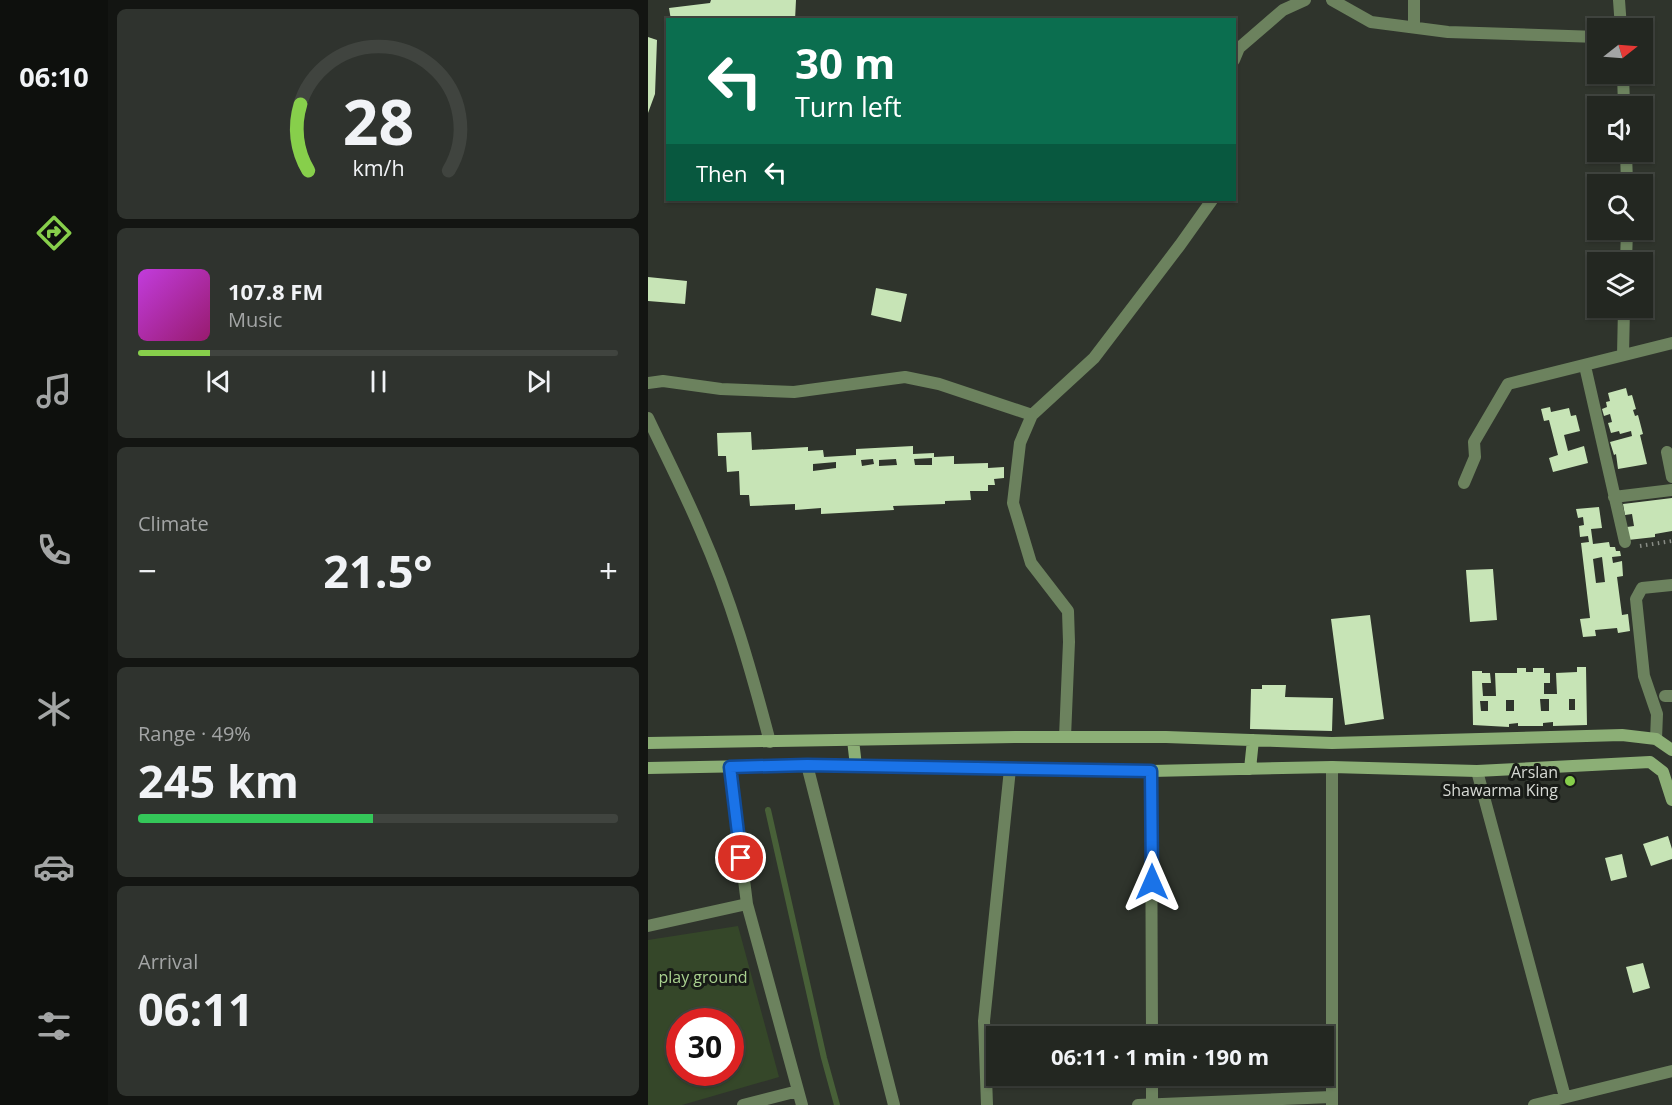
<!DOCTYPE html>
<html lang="en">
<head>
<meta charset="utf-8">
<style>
  body { margin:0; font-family:"Open Sans",sans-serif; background:#2f332e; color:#f1f3f6; height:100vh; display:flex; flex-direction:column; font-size:22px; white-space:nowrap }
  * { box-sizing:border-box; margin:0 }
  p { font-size:20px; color:#a3a5a5 }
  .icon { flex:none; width:33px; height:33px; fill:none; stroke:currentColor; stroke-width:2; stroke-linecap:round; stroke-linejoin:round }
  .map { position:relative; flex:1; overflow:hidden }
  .sheet { display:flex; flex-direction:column; gap:9px; padding:9px; background:#131512; width:540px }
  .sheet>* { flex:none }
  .hud { position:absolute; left:18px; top:18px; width:570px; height:183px; border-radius:0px; box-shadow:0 2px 4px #0004,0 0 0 2px #40443f; background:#0b6e4f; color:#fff; overflow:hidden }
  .needle { width:39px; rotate:73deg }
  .buttons { position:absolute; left:939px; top:18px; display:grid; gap:12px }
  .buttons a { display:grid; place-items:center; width:66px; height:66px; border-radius:0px; background:#232721; box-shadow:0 2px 4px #0004,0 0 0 2px #40443f; font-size:30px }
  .speed { position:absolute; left:18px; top:1008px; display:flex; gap:12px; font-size:30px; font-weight:700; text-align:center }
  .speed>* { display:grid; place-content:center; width:78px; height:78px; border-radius:50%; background:#232721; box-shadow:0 2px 4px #0004,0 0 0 2px #40443f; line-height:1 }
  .speed .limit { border:9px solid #d22; background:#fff; color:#111 }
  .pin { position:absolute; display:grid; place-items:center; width:51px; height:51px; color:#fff; margin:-26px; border:3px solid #fff; border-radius:50%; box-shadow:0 2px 6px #0007 }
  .me { position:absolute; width:66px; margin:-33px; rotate:0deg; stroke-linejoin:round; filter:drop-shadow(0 0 4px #0008) }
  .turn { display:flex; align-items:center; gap:21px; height:126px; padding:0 30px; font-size:27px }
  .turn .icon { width:78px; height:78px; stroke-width:2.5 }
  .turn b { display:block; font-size:42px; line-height:51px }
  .then { display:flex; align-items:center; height:57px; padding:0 30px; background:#0003; gap:12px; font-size:22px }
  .big { font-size:45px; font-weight:700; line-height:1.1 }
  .sheet .tile { flex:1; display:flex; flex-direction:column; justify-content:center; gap:9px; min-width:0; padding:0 21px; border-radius:9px; background:#2f332e }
  .sheet .dial { align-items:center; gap:0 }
  .dial svg { height:156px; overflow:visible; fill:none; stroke:#40443f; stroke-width:7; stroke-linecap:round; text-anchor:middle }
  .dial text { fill:#f1f3f6; stroke:none }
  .song { display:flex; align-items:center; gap:18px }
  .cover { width:72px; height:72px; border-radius:9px; background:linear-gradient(135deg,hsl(290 70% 55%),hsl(320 70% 35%)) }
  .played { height:6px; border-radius:3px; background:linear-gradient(90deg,#87cf4b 15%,#40443f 15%) }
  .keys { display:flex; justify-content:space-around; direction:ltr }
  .heat { display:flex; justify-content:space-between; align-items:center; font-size:33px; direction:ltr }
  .charge { height:9px; border-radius:4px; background:linear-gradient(90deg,#34c759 49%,#40443f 0) }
  .trip { position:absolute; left:338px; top:1026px; width:348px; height:60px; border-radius:0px; background:#232721; box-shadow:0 2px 4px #0004,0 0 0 2px #40443f; font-weight:700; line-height:60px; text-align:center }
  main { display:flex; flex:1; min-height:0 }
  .menu { display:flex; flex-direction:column; width:108px; justify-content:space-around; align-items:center; background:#0e100d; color:#a3a5a5 }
  .menu .icon { width:42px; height:42px }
  .menu .selected { color:#87cf4b }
  .menu b { font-size:27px; color:#f1f3f6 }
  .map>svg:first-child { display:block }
  .green { fill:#354729; fill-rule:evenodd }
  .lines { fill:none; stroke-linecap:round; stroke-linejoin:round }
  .stream { stroke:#486038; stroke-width:6 }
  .building { fill:#c7e4b6; fill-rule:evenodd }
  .path { stroke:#888c85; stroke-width:4; stroke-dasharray:1.5 4.5; stroke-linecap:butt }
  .street { stroke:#6c825e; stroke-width:12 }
  .secondary { stroke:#8caf76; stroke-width:12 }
  .route-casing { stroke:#114b97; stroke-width:15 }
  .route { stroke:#1a73e8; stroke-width:10 }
  .poi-dot { fill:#87cf4b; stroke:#181b17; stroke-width:2 }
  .labels { text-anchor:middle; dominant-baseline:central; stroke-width:6; stroke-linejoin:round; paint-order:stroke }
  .poi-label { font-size:16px; fill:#d7dad5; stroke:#181b17; text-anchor:end }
  .park-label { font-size:16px; fill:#a9d18f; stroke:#181b17 }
</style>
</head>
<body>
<main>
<nav class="menu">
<b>06:10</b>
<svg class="icon selected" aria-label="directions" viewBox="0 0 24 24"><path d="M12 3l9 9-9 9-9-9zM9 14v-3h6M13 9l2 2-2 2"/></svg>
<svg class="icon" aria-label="music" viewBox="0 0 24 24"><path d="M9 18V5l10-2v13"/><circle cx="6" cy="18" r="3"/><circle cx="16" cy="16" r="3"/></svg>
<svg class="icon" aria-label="phone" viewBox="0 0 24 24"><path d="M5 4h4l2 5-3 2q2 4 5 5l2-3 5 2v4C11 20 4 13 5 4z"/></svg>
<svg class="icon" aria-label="climate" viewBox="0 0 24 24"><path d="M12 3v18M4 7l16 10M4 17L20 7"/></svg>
<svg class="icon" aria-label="car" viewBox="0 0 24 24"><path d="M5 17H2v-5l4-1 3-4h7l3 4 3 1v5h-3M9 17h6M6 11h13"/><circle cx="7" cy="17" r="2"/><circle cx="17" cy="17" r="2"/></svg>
<svg class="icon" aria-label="filters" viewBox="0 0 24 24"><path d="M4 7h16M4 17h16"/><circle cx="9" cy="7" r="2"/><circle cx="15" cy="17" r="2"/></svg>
</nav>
<section class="sheet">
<div class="tile dial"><svg viewBox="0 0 100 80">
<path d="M14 69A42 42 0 1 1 86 69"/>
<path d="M14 69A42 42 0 0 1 10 35" stroke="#87cf4b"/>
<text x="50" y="56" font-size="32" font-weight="700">28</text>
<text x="50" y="72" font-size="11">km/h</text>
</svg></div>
<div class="tile">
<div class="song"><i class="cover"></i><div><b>107.8 FM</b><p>Music</p></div></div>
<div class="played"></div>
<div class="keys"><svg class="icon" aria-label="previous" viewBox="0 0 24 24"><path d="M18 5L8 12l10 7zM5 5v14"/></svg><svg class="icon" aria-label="pause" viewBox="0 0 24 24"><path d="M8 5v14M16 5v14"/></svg><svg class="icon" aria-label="next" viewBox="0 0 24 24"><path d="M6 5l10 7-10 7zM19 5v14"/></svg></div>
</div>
<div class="tile"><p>Climate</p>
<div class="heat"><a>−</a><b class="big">21.5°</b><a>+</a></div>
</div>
<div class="tile"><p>Range · 49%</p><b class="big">245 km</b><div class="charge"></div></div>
<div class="tile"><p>Arrival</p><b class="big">06:11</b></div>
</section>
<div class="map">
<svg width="1024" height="1105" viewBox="0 0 1024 1105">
  <rect width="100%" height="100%" fill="#2f342c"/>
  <path class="green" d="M90 926 131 1077 34 1105H0V940ZM32 1022H82V1072H32Z"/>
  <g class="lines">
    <path class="stream" d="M120 810 176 1058 189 1105"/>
  </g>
  <path class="building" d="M63 0H148L147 20H23L21 8 62 3Z
    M0 37 9 40 7 94 0 113Z
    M0 277 39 281 37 304 0 301Z
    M228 288 259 294 253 322 223 315Z
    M978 388 980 396 984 395 988 409 985 410 987 416 990 415 995 434 992 435 999 464 970 469 968 454 966 455 962 442 984 436 983 431 972 434 971 431 963 433 960 423 964 422 962 414 956 416 954 409 959 407 958 402 962 401 960 393Z
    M902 407 903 412 921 408 923 416 928 415 932 431 916 435 920 451 936 446 940 463 905 472 901 458 910 455 901 420 896 421 893 409Z
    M103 432 104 450 160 447V451L175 450 176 457 208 455V449L265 446V454L286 453V457L306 456V464L340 463V468L356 467V478L346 479 347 485H340V491H322L323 500 297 501V504L245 506 246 510 173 514V508L147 510V504L102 506 101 495H92L91 471 79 472 78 456H70L69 433ZM284 458V465H267L266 459ZM225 459 226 464 214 466 213 460ZM248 459 249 465 231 466V460ZM188 462V468L165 471V464Z
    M1024 498V531L1007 534V537L980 540 979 527 986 526 984 514 977 515 975 504Z
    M951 507 954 528 943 529 945 544 961 542 962 547H967L968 551H972L973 556 964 557 965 563 974 561 975 576 969 577 974 615 980 614 982 631 970 633 969 628 947 630 948 636 935 637 932 619 942 618 933 543 941 542 940 536 932 537 931 526 936 525 935 517 930 518 928 509ZM954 557 957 582 948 583 945 559Z
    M845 569 849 620 822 622 818 570Z
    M722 615 736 719 697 725 683 619Z
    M929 667H938L939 725 905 726V722L895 723V726H870V723L861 724V727L825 725 824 671H834V673H842L843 683H834L835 696H848L847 673H869V668H878V672H885V668H896V673H902V683H896V694H909L908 673 929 672ZM892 699H901V711H893ZM921 699H927V710H921ZM858 700H866V711H858ZM832 701H840V711H833Z
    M614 685H638L637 697 685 698 684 731 602 729 603 689H614Z
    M1020 836 1024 849V859L1003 866 995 844Z
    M974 854 979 877 963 881 957 858Z
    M995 963 1002 988 985 993 978 967Z"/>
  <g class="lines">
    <path class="path" d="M992 546 1024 541"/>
    <path class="street" d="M684 0 723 22 800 32 950 37
      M971 0 973 28
      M766 27V0
      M586 60 591 48 635 10 657 0
      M975 74 976 106
      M978 152 979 184
      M978 262 979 230
      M975 355 976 308
      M937 366 977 542
      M0 383 15 381 73 389 146 392 257 377 291 384 384 415
      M0 418C18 456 37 493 53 531 83 599 103 670 122 742
      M1019 452 1024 477
      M816 483 827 457 826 442 860 384 1024 343
      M966 497 1024 490
      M1017 696H1024
      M417 737 421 642 420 611 383 563 365 503 372 443 384 415 446 358 532 245 564 200
      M1008 739 1009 714 996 676 988 599 994 588 1024 585
      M159 765 246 1105
      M82 767 99 904 154 1105
      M684 767V1105
      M503 771 504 1036
      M829 771 917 1097
      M0 926 99 904
      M504 1076V1104
      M95 1105 150 1091
      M339 1105 336 1021 362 769
      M490 1105 683 1097
      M886 1105 1024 1071"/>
    <path class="secondary" d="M205 740 208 766
      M0 743 367 737H518L684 743 974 735 1008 739 1024 750
      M0 768 159 765 503 771 684 767 829 771 1002 762 1015 772 1024 800
      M602 769 605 740"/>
  </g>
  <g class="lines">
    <g class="route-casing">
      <path id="route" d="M93 858 82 767 159 765 503 771 504 882"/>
    </g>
    <use href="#route" class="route"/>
  </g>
  <circle class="poi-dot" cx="922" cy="781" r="6"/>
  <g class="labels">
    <g class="poi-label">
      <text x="910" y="772">Arslan<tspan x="910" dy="18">Shawarma King</tspan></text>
    </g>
    <g class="park-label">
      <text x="55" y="977">play ground</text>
    </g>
  </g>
</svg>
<div class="buttons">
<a><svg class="needle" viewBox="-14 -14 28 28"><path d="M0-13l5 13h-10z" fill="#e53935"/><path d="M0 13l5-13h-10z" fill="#a3a5a5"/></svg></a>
<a><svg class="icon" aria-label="sound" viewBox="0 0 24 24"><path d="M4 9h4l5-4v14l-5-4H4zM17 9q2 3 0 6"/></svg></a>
<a><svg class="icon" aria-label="search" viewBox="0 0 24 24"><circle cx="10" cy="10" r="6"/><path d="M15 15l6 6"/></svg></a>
<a><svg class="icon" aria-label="layers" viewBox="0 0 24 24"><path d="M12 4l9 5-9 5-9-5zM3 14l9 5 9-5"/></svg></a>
</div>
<div class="speed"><div class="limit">30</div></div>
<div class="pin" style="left:93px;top:858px;background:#d93025"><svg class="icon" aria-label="arrive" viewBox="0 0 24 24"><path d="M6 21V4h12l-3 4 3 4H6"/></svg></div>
<svg class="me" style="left:504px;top:882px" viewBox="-20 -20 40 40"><path d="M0-17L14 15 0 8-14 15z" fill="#1a73e8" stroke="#fff" stroke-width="4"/></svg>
<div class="trip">06:11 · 1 min · 190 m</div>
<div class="hud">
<div class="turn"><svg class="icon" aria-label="left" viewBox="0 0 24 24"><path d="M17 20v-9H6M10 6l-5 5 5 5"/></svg><div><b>30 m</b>Turn left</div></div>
<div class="then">Then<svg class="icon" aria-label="left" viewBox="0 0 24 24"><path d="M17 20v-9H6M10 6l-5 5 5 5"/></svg></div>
</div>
</div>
</main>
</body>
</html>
